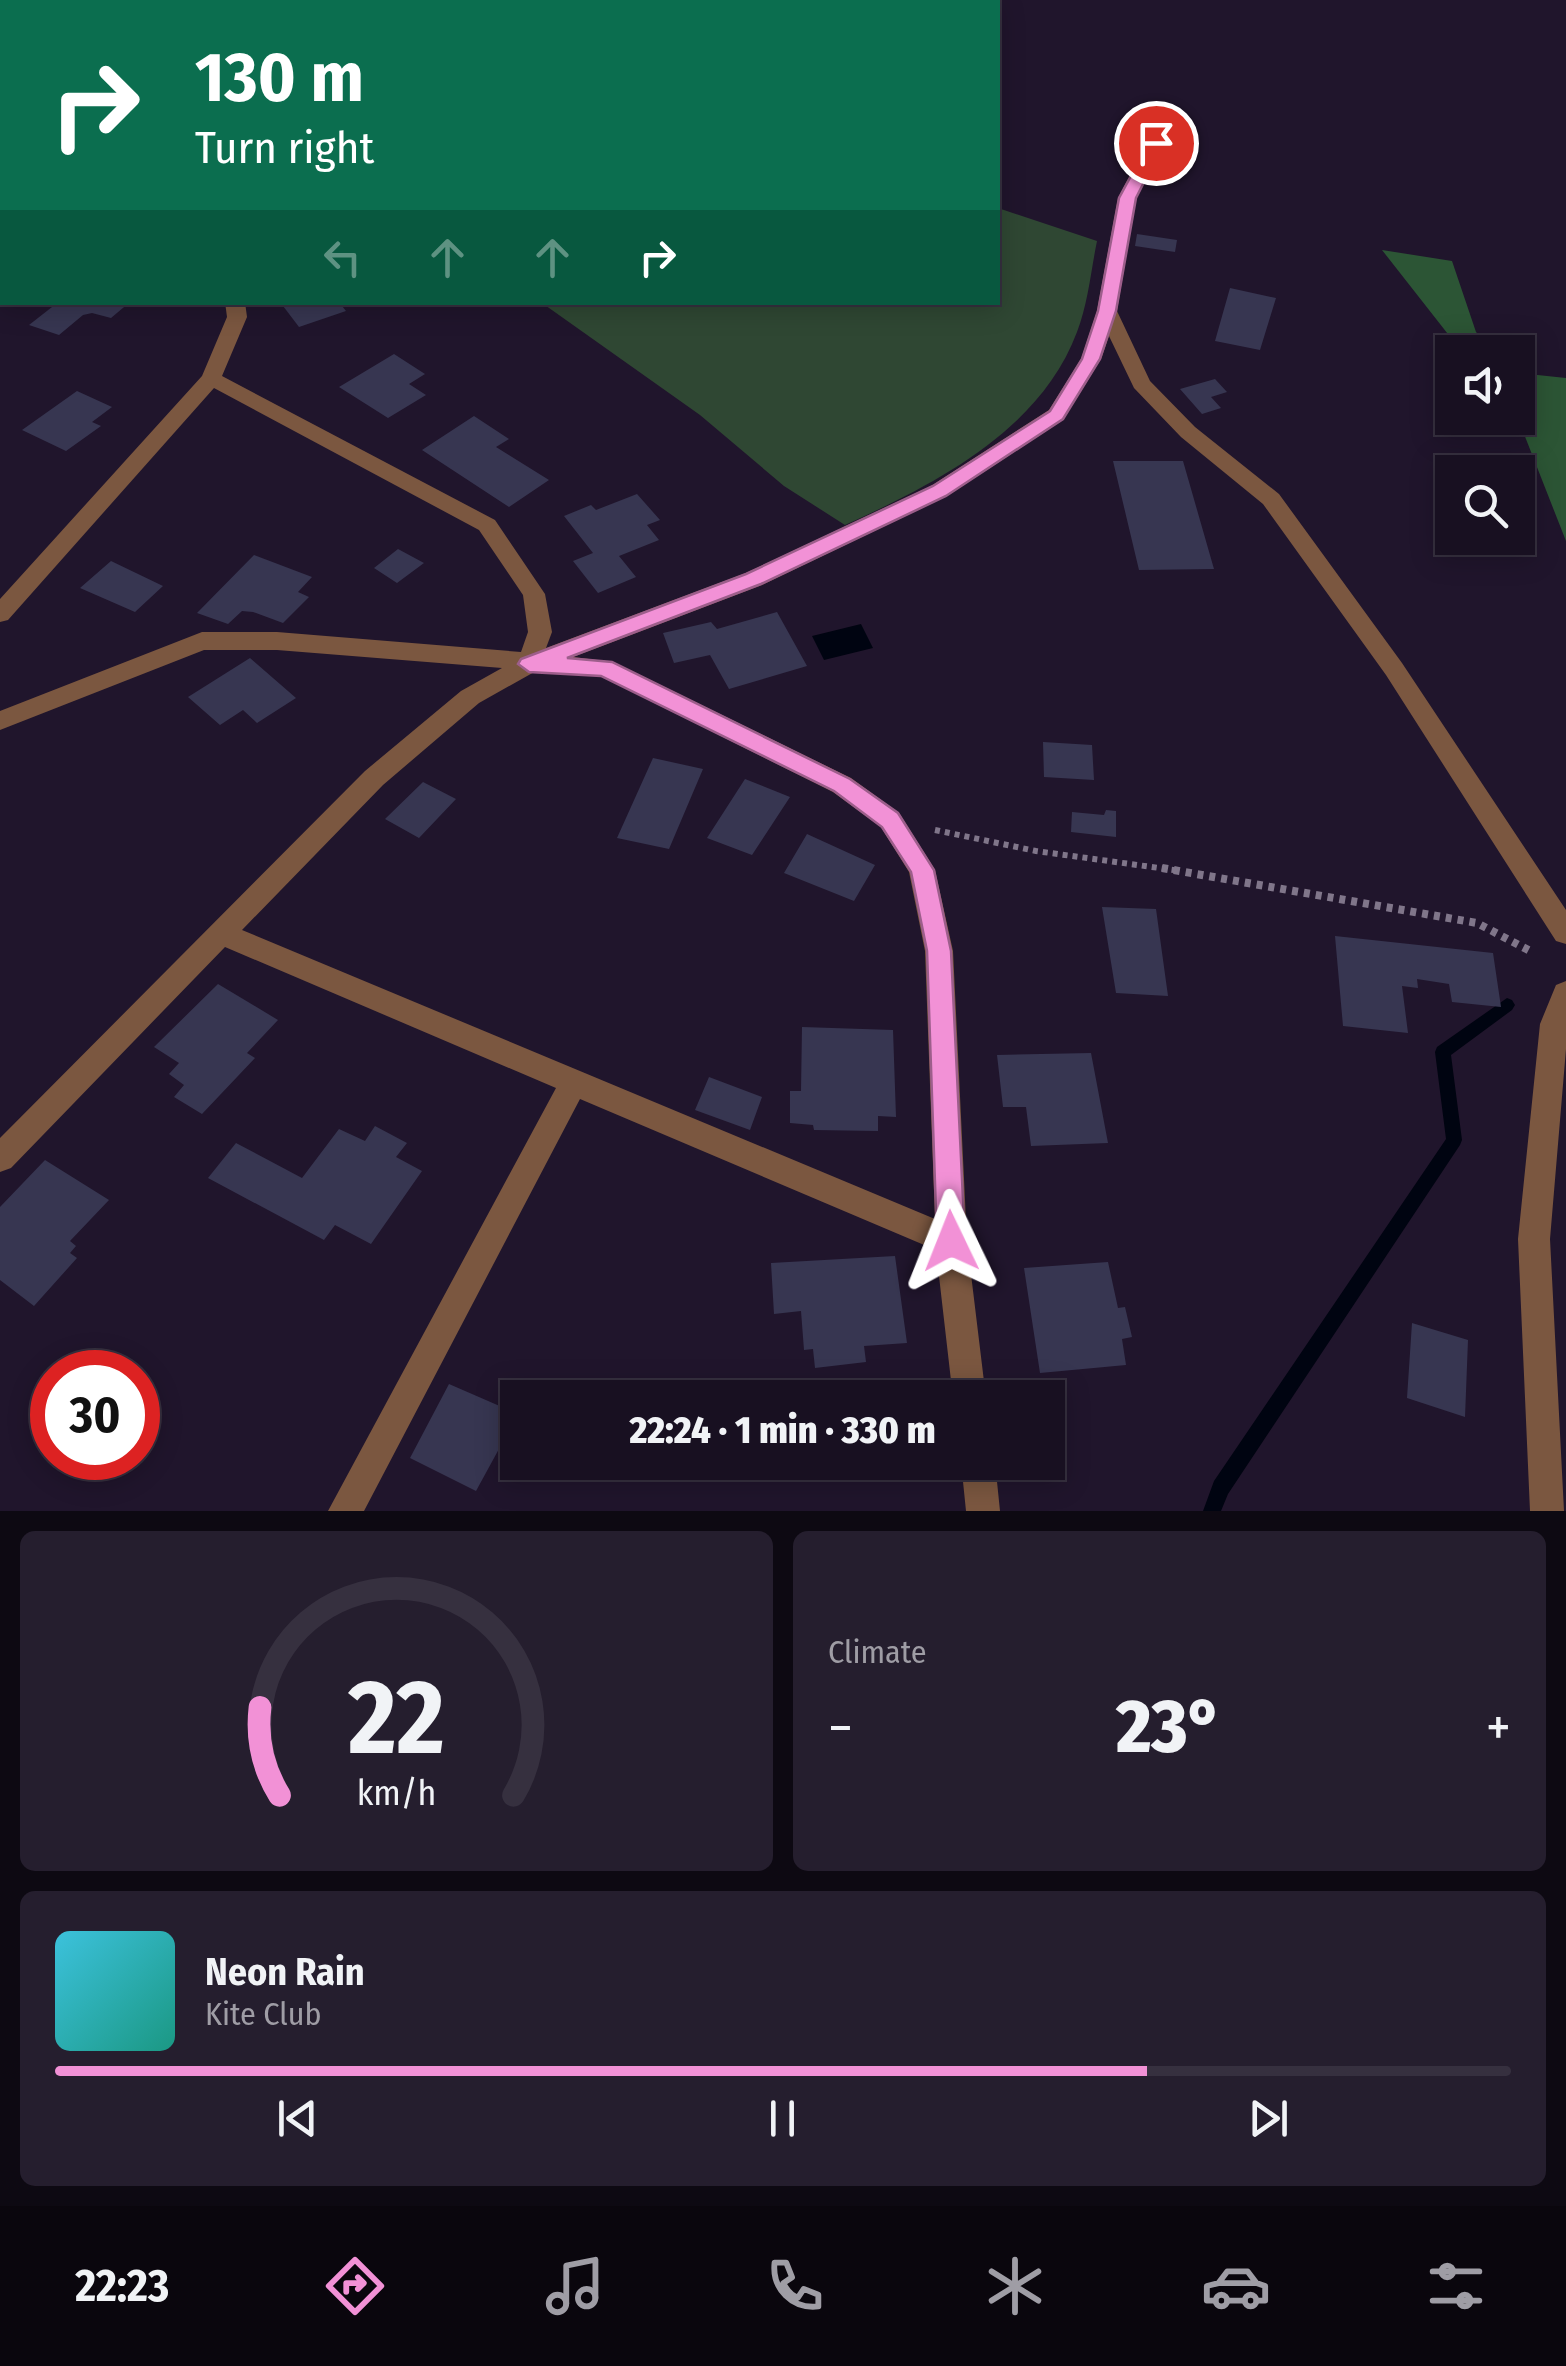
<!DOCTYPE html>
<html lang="en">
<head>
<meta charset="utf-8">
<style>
  body { margin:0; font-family:"Fira Sans Condensed",sans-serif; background:#251e2e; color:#f1f3f6; height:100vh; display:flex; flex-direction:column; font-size:38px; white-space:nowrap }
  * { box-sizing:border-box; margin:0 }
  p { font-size:32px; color:#9f9da5 }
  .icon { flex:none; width:55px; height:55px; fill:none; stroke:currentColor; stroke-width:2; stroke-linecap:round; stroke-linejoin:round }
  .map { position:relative; height:1511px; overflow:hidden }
  .sheet { display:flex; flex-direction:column; gap:20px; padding:20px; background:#0d0912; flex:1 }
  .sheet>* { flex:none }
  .top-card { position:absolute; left:0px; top:0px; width:1000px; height:305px; box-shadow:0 5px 25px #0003,0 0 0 2px #36303f; background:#0b6e4f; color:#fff; overflow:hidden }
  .fabs { position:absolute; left:1435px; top:335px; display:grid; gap:20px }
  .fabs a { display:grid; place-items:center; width:100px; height:100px; border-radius:0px; background:#181021; box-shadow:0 5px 25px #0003,0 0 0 2px #36303f; font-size:50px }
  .speed { position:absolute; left:30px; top:1350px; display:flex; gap:20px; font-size:50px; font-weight:700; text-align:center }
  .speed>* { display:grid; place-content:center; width:130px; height:130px; border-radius:50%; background:#181021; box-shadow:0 5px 25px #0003,0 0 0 2px #36303f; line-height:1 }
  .speed .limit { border:15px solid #d22; background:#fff; color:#111 }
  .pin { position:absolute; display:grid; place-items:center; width:85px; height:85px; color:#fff; margin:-42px; border:5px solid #fff; border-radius:50%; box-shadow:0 2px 10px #0007 }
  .me { position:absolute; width:110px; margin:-55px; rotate:358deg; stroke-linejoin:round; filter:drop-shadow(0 0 8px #0008) }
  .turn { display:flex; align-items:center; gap:35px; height:210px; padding:0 30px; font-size:45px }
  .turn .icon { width:130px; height:130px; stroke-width:2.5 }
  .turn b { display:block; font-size:70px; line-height:85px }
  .lanes { display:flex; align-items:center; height:95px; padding:0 30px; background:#0003; justify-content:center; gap:50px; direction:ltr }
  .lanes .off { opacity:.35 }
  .big { font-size:75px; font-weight:800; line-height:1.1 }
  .sheet .card { flex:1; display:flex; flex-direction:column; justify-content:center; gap:15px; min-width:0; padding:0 35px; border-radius:15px; background:#251e2e }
  .sheet .dial { align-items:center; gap:0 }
  .dial svg { height:260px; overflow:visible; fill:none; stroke:#36303f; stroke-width:7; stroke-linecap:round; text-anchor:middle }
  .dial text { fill:#f1f3f6; stroke:none }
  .song { display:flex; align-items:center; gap:30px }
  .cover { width:120px; height:120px; border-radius:15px; background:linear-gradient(135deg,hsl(190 70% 55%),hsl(170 70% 35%)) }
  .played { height:10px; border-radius:5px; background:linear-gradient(90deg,#f291d6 75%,#36303f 75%) }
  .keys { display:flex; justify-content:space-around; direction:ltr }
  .heat { display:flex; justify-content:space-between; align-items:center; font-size:55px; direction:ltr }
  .sheet .tiles { flex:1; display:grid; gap:20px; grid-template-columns:1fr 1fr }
  .card:last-child { grid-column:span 2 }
  .trip { position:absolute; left:500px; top:1380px; width:565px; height:100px; border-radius:0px; background:#181021; box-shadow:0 5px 25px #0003,0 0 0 2px #36303f; font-weight:800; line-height:100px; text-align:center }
  .tab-bar { display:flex; height:160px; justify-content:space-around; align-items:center; background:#0a060d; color:#9f9da5 }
  .tab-bar .icon { width:70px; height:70px }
  .tab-bar .active { color:#f291d6 }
  .tab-bar b { font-size:45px; color:#f1f3f6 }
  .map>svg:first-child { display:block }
  .green { fill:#2f4733 }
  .forest { fill:#2c5535 }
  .water { fill:#000411 }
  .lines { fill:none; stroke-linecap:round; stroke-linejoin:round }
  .stream { fill:#000411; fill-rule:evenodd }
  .building { fill:#373651 }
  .path-far1 { stroke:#80768a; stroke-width:6; stroke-dasharray:5 5; stroke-linecap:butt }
  .path { stroke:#80768a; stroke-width:8; stroke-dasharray:6 6; stroke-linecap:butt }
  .minor { fill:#7b5740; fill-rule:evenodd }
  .route { fill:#f291d6; stroke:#9d5e8b; stroke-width:2.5 }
</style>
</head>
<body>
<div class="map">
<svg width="1566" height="1511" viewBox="0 0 1566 1511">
  <rect width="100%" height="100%" fill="#20152c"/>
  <path class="green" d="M998 208 1097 241C1091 270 1088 304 1077 332 1040 431 935 484 845 525L784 486 700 415 542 303 998 302Z"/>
  <path class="forest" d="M1382 250 1452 261 1476 332 1494 352H1462Z
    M1518 368 1528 374 1566 378V541L1522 429 1513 418H1518Z"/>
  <path class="water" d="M861 624 873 648 824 660 812 636Z"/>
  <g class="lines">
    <path class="stream" d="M2 198V204L0 205V199Z
      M1507 998 1512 1000 1515 1005 1512 1010 1451 1055 1462 1140 1460 1145 1228 1494 1221 1511H1203L1214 1481 1446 1139 1435 1052 1437 1047Z"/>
  </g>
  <path class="building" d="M1137 234 1177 240 1175 252 1135 246Z
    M1230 288 1276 298 1260 350 1215 341Z
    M51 302H130L111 318 92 313 83 315 59 335 29 325 52 307 48 305Z
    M280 302H339L346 311 299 327Z
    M394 354 425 374 409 384 426 395 388 418 339 387Z
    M1215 379 1227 392 1211 397 1221 408 1202 414 1180 389Z
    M77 391 112 407 92 422 101 426 66 451 22 430Z
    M474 416 509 439 496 447 549 480 509 507 422 450Z
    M1113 461H1183L1214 569 1139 570Z
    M637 494 660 520 647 525 659 540 619 556 636 577 598 593 573 561 593 553 564 516 591 505 596 510Z
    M398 549 424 563 397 583 374 568Z
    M254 555 312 577 298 592 309 597 283 623 253 612 242 611 228 624 197 613Z
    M111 561 163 586 135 612 80 588Z
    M777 612 807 666 729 689 710 655 674 663 663 633 711 622 717 629Z
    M250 658 296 698 257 723 243 710 220 725 188 697Z
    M1043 742 1092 745 1094 780 1044 777Z
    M653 758 703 769 669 849 617 838Z
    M745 779 790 797 752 855 707 838Z
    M423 782 456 799 419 838 385 819Z
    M1106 810 1116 811V837L1071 832 1072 812 1104 815Z
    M807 834 875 865 854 901 784 873Z
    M1102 907 1156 909 1168 996 1116 993Z
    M1335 936 1493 953 1501 1007 1452 1002 1449 984 1417 979 1418 988 1402 986 1408 1033 1343 1026Z
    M218 984 278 1020 247 1053 255 1058 202 1114 174 1097 184 1085 169 1074 179 1063 154 1047Z
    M802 1027 893 1030 896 1117 878 1116V1131L814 1130 813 1125 790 1123V1091H801Z
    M1091 1053 1108 1143 1031 1146 1026 1107H1003L997 1055Z
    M709 1077 762 1097 750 1130 695 1110Z
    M375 1126 407 1143 396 1157 422 1171 371 1244 335 1225 324 1240 208 1178 236 1143 302 1178 339 1129 365 1141Z
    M45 1160 109 1200 70 1241 76 1246 70 1253 77 1258 34 1306 0 1280V1207Z
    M895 1256 907 1343 864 1346 866 1362 815 1368 813 1349 804 1350 801 1311 774 1314 771 1263Z
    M1108 1262 1118 1308 1125 1307 1132 1337 1122 1339 1126 1365 1040 1373 1024 1268Z
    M1412 1323 1468 1340 1465 1417 1407 1398Z
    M449 1384 518 1414 476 1491 410 1458Z"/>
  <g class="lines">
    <path class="path-far1" d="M935 830 1036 851 1181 871"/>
    <path class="path" d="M1162 868 1477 923 1532 952"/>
    <path class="minor" d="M284 0H302L304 2H286Z
      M1156 138 1165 143 1136 198 1117 311 1150 381 1195 427 1279 494 1402 663 1566 910V944L1556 941 1386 675 1263 504 1181 437 1134 388 1109 336 1101 359 1063 420 947 496 762 585 573 657 613 662 851 778 899 813 935 870 953 951 967 1241 986 1398H953L936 1250 580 1099 364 1511H328L556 1088 225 947 11 1168 0 1172V1138L365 771 461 691 502 668 277 650H204L0 730V711L202 632H277L521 652 528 632 523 595 479 530 214 388 8 620 0 622V599L202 376 227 317 225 302H245L247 317 222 376 495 520 545 594 552 632 546 648 746 573 931 486 1049 410 1081 359 1097 311 1118 198 1147 143ZM536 671 601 676 833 792 881 827 909 872 925 951 935 1219 242 930 383 785 479 703Z
      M1566 981V1049L1550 1239 1564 1511H1530L1518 1239 1540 1024 1556 985Z
      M961 1462H995L1000 1511H966Z"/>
  </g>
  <path class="route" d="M1151 139 1164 143 1136 198 1116 311 1100 359 1063 419 946 496 761 584 567 658 612 662 850 779 898 813 934 870 951 951 965 1241 961 1251 951 1254 941 1251 937 1241 927 951 911 872 882 827 834 791 601 676 529 672 518 664 521 659 746 574 933 486 1050 411 1082 359 1098 311 1119 198Z"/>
</svg>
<div class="fabs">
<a><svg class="icon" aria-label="sound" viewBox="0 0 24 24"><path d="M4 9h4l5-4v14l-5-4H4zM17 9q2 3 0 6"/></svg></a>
<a><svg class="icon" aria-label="search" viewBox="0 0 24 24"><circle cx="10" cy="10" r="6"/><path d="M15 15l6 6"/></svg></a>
</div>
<div class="speed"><div class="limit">30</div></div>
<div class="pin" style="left:1156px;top:143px;background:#d93025"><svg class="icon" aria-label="arrive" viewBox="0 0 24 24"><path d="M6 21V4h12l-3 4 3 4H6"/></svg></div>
<svg class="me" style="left:951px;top:1241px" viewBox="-20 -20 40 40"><path d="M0-17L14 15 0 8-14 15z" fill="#f291d6" stroke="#fff" stroke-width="4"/></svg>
<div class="trip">22:24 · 1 min · 330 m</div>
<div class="top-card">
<div class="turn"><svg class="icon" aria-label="right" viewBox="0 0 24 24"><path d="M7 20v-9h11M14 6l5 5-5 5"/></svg><div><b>130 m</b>Turn right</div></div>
<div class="lanes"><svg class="icon off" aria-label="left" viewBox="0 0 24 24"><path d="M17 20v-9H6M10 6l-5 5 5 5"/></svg><svg class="icon off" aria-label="ahead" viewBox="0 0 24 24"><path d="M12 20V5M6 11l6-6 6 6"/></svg><svg class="icon off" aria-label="ahead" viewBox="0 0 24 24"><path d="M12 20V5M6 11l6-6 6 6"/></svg><svg class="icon" aria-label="right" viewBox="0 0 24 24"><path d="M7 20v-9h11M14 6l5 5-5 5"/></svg></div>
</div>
</div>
<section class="sheet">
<div class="tiles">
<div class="card dial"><svg viewBox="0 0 100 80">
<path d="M14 69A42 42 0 1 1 86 69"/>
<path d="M14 69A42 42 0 0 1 8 42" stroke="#f291d6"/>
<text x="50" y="56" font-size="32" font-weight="700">22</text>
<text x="50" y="72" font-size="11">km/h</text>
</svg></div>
<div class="card"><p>Climate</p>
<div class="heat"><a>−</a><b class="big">23°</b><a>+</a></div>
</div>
<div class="card">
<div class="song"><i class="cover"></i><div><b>Neon Rain</b><p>Kite Club</p></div></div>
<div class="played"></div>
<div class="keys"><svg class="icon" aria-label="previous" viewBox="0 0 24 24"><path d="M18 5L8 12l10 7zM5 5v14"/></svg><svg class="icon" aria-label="pause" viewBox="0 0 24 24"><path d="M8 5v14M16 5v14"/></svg><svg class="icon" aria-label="next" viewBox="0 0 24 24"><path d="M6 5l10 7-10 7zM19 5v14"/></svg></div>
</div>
</div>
</section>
<nav class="tab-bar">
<b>22:23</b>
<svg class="icon active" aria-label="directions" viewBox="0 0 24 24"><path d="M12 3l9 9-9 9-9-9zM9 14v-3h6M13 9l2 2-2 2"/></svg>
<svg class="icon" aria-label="music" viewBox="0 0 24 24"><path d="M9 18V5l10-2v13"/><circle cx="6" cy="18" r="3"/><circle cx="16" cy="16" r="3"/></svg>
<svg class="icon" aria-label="phone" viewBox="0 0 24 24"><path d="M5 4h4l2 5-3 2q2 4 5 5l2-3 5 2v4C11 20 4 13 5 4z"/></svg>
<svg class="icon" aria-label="climate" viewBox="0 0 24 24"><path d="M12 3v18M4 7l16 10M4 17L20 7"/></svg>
<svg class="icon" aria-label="car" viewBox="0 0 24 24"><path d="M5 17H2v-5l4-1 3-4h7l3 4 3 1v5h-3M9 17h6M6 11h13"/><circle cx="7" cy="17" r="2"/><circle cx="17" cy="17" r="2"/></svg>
<svg class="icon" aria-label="filters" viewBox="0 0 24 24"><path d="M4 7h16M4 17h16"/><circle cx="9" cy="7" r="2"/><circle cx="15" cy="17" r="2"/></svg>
</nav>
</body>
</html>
